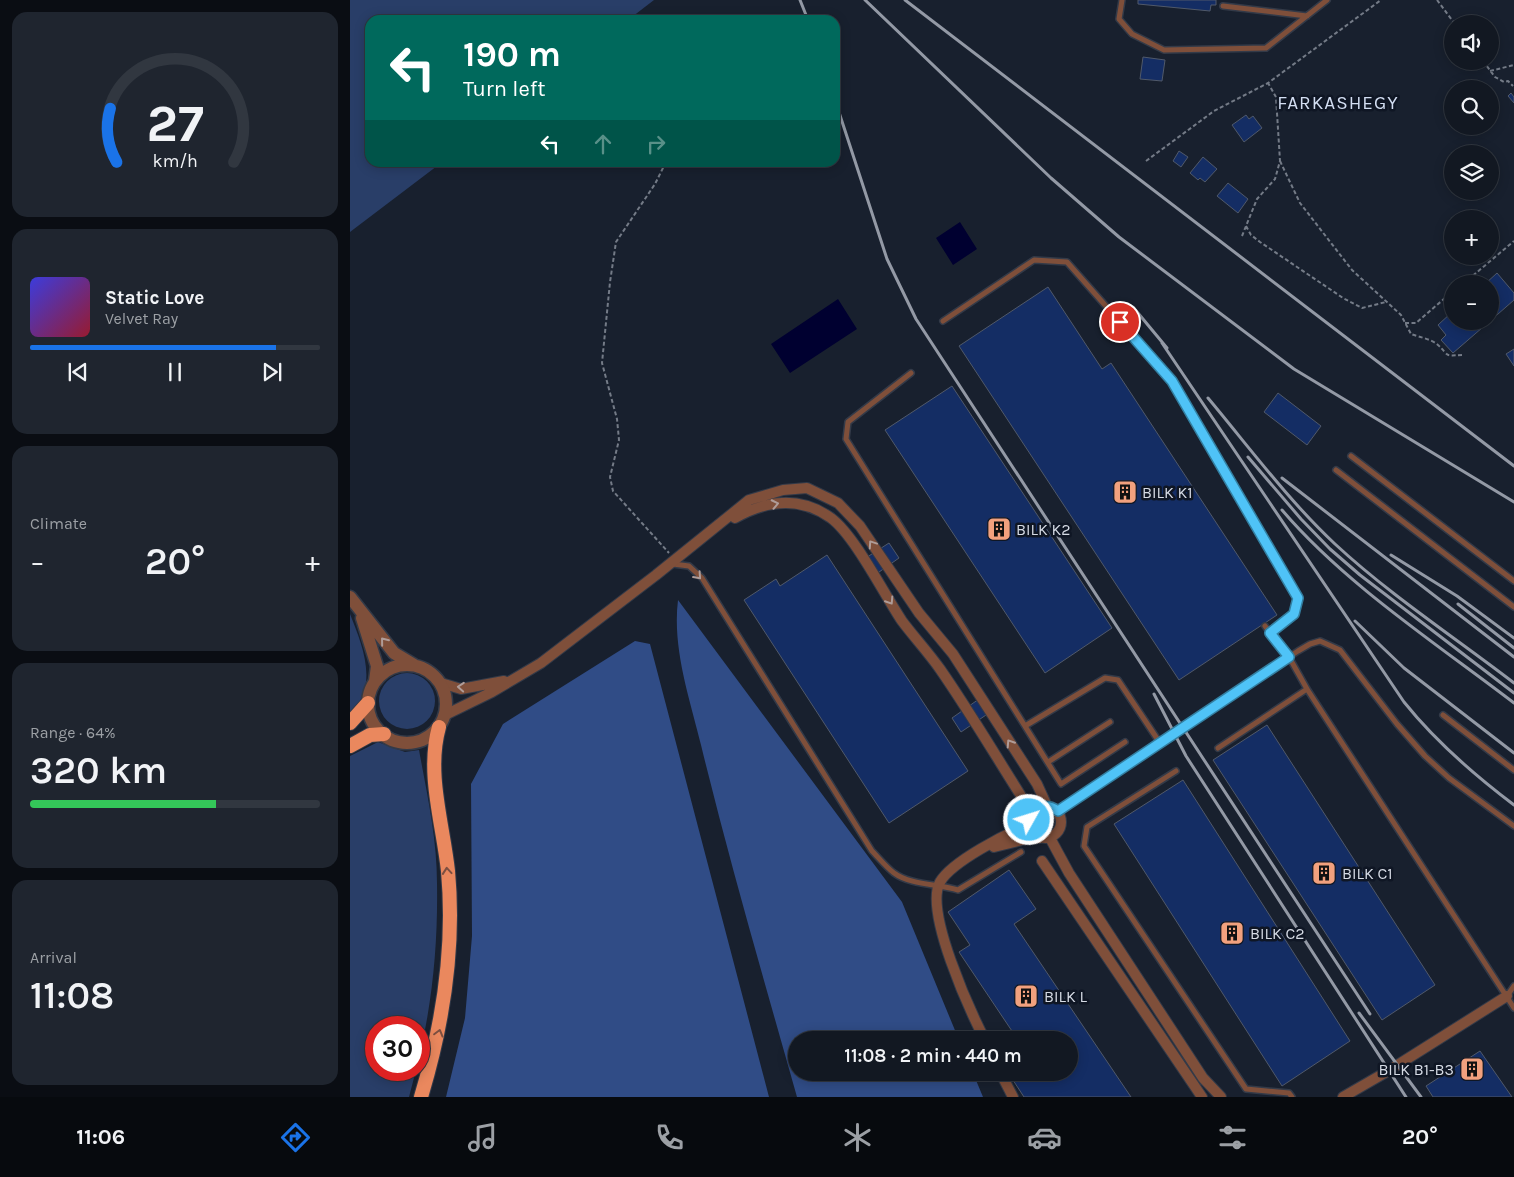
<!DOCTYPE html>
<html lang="en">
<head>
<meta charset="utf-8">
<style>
  body { margin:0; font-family:Karla,sans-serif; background:#1f252f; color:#f1f3f6; height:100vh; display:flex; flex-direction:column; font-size:19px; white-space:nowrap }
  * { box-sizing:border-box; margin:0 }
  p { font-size:16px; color:#9ca0a5 }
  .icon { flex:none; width:28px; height:28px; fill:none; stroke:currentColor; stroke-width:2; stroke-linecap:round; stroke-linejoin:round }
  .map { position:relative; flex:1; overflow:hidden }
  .side { display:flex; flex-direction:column; gap:12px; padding:12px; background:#0a0d13; width:350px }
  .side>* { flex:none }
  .top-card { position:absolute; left:15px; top:15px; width:475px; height:152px; border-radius:15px; box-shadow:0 2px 12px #0003,0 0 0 1px #313740; background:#00695c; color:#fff; overflow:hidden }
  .tools { position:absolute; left:1094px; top:15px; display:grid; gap:10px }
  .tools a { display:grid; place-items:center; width:55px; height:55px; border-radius:50%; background:#121822; box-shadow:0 2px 12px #0003,0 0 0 1px #313740; font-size:25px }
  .speed { position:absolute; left:15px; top:1016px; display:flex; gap:10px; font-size:25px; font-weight:700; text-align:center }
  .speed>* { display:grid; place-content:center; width:65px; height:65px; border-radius:50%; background:#121822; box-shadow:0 2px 12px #0003,0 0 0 1px #313740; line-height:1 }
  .speed .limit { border:8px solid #d22; background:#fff; color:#111 }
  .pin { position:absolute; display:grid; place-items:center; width:42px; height:42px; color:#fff; margin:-21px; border:2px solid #fff; border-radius:50%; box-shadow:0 1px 5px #0007 }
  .me { position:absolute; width:55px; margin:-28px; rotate:51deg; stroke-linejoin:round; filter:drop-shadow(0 0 4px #0008) }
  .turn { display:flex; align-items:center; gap:18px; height:105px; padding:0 15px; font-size:22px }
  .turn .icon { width:65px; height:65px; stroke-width:2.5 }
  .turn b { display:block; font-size:35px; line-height:42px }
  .lanes { display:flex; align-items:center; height:48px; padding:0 15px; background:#0003; justify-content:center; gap:25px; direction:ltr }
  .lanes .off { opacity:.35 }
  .big { font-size:38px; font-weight:600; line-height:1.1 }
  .side .tile { flex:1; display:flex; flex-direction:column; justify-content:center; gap:8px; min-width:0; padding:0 18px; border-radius:15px; background:#1f252f }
  .side .dial { align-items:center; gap:0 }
  .dial svg { height:130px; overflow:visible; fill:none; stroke:#313740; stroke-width:7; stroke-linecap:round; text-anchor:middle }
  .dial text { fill:#f1f3f6; stroke:none }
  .song { display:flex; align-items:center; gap:15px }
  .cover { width:60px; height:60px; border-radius:8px; background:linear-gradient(135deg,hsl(240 70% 55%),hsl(350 70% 35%)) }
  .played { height:5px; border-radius:2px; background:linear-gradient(90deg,#1a73e8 85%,#313740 85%) }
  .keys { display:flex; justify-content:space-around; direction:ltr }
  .heat { display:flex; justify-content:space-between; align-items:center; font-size:28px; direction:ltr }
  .charge { height:8px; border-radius:4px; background:linear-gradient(90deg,#34c759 64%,#313740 0) }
  .trip { position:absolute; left:438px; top:1031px; width:290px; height:50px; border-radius:25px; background:#121822; box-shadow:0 2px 12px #0003,0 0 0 1px #313740; font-weight:600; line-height:50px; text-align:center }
  .tabs { display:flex; height:80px; justify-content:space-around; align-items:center; background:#070a0e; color:#9ca0a5 }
  .tabs .icon { width:35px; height:35px }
  .tabs .current { color:#1a73e8 }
  .tabs b { font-size:22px; color:#f1f3f6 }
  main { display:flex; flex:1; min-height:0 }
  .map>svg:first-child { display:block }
  .green { fill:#293e68 }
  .forest { fill:#304c86 }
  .water { fill:#000030 }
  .building { fill:#142d64; stroke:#50596a }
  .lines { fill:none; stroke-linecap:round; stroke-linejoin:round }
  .service-casing { stroke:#333a48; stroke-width:8 }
  .minor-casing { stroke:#333a48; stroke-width:12 }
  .tertiary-casing { stroke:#333a48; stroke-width:15 }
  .trunk-casing { stroke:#333a48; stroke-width:16 }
  .path { stroke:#747b87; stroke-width:2; stroke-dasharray:4 2.5; stroke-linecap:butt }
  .service { stroke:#7f4f3a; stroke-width:5 }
  .minor { stroke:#7f4f3a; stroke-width:10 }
  .tertiary { stroke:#7f4f3a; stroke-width:12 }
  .trunk { stroke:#ea885e; stroke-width:14 }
  .rail { stroke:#9399a5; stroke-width:3 }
  .oneway { stroke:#af9c98 }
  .oneway2 { stroke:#7c4f41 }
  .route-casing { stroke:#337fa1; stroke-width:12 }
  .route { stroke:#4fc3f7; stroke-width:9 }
  .labels { text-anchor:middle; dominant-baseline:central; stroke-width:5; stroke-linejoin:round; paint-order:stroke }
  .poi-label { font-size:16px; fill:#d6dbe5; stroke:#0f1624; text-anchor:start }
  .quarter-label { font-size:19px; letter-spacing:1px; fill:#d3def2; stroke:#0f1624 }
</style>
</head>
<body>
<main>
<section class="side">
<div class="tile dial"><svg viewBox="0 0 100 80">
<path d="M14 69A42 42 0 1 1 86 69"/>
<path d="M14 69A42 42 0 0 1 10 36" stroke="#1a73e8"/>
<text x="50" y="56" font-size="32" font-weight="700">27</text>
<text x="50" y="72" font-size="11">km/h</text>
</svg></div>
<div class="tile">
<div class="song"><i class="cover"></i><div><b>Static Love</b><p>Velvet Ray</p></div></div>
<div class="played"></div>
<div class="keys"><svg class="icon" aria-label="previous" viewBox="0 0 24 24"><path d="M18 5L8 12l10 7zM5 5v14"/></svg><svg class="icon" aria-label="pause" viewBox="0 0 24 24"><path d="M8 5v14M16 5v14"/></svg><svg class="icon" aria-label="next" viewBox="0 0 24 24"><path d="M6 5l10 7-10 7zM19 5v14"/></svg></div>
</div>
<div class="tile"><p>Climate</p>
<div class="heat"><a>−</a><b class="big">20°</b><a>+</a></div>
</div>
<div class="tile"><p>Range · 64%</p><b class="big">320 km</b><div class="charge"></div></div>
<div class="tile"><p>Arrival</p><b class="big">11:08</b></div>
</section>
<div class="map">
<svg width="1164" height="1097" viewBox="0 0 1164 1097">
  <rect width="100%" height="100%" fill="#18202e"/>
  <path class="green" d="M0 0H304L278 20H20V162L91 163 0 232Z
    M0 614C12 644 30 687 0 713Z
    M29 701a28 28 0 1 1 56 0a28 28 0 1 1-56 0Z
    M28 742 55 752 69 750C77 794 87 838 87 883 88 941 83 1000 69 1057V1028H26V1070H66L59 1097H0V756Z"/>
  <path class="forest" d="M328 600 552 902 609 1040H446V1072L623 1073 633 1097H447C414 980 380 864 351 745 340 699 322 649 328 600Z
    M285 641 300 644 419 1097H96L115 1018 122 936 121 784 153 724Z"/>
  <path class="water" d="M610 222 627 249 603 265 586 238Z
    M488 299 507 329 440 373 421 344Z"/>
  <path class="building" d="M788 0H866V5H861L860 11 788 4Z
    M793 57 815 60 812 81 790 79Z
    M1161 93 1164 97V103L1158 96Z
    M896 115 899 119 903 116 912 128 894 142 882 125Z
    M829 151 838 157 831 167 823 161Z
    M853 157 867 169 855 182 850 178 848 180 840 173Z
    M878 183 898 199 888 213 867 196Z
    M1147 273 1164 293V300L1140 321V284H1135Z
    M698 287 752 369 761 363 927 615 829 680 609 346Z
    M1102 312V321H1140L1103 353 1091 340 1096 335 1088 325Z
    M1164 349V366L1156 354Z
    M602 386 762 628 695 673 535 430Z
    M928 393 971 426 957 445 914 412Z
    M539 543 549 558 522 577 511 561Z
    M477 555 618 771 539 823 394 600 426 579 430 586Z
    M629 699 639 713 611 732 602 718Z
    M917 725 1085 985 1032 1020 863 760Z
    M833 780 1000 1041 932 1086 764 824Z
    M659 870 686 909 664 924 781 1097H674L661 1077 668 1072H719V1040H668L609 952 620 945 598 912Z
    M1130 1051 1162 1097H1083L1076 1086Z"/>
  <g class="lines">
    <g class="service-casing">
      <path id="service" d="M772 0 769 19 782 34 814 50 916 48 977 0
        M873 6 957 16
        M593 321 684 260 717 262 822 381 948 598 944 614 920 633
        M561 373 498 422 496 439 711 784 775 742
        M1001 456 1164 581
        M986 470 1164 607
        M323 564 339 566 352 578 522 851C529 858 536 867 544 873 560 885 589 884 608 890L671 852
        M915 626 939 657 957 689 1164 1008
        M1093 715 1164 770
        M675 726 755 678 768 680 810 743
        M868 748 957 689
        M698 762 760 722
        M826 771 737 827 734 846 896 1089 939 1093 942 1097
        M707 811 948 651 960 644 970 641 990 650 1047 724 1075 756 1099 778 1164 826
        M1157 996 1164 986"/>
    </g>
    <g class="minor-casing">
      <path id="minor" d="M385 518C417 500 450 496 481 518 505 536 534 594 552 621 564 637 578 652 590 669 622 715 651 765 682 813
        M91 683 111 689 154 681
        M95 715 142 692 191 663 306 575 399 500 433 490 457 488 488 503 510 526 569 613 603 654 687 784 697 806
        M679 822a16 16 0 1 1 32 0a16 16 0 1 1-32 0Z
        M700 838 719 873 853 1078 871 1097
        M644 847 676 839 690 838
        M692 861 852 1097
        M635 1040C620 1011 574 911 590 882 602 861 657 834 679 824
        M650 1072 663 1097
        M993 1097 1038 1071 1157 996"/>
    </g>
    <g class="tertiary-casing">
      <path id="tertiary" d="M0 597 44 653 64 665
        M12 618 27 666 25 681
        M18 704a39 39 0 1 1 78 0a39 39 0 1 1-78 0Z"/>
    </g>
    <g class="trunk-casing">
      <path id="trunk" d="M0 723 18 703
        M0 746 20 735 34 734
        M71 1097C93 1024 105 947 98 871 93 824 76 773 89 727"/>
    </g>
    <path class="path" d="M1087 0 1105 24
      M1133 61 1145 77 1154 82 1158 81 1163 86
      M1140 71 1164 65
      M796 161 864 111 918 83 1031 0
      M930 161 950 203 1002 270 1051 315 1061 334C1068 337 1082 339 1088 345 1100 356 1093 356 1112 355
      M316 162 305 184 266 242 260 282 252 363 267 419 269 440 260 477 263 491 319 553
      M896 226 901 235 910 242 993 298 1012 308 1036 302
      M892 236 907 199 925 179 930 161 926 97 918 83
      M1113 284 1164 241
      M1055 323H1066L1102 292"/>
    <use href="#service" class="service"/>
    <use href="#minor" class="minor"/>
    <use href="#tertiary" class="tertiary"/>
    <use href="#trunk" class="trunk"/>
    <path class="rail" d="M450 0 458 20
      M515 0 701 178 769 237 944 369 1164 502
      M555 0 1164 466
      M485 100 537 259 566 319 1020 1014
      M783 307 817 348
      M812 343 1054 702C1086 742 1123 774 1164 805
      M858 398C899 447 938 500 985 544 1040 595 1104 637 1164 683
      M898 457 951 519 980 549 1010 575 1164 693
      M932 478 1164 657
      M932 510C995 584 1087 644 1164 703
      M1041 555 1107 596 1164 638
      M1108 604 1164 648
      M1005 621 1054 668 1164 753
      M804 694 836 756 1056 1097
      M1009 1013 1071 1097"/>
  </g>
  <defs><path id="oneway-chevron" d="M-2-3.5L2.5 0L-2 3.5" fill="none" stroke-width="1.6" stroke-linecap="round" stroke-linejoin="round" transform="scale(1.25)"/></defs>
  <g class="oneway">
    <use href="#oneway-chevron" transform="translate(425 504) rotate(-12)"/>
    <use href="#oneway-chevron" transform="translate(522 544) rotate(-124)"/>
    <use href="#oneway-chevron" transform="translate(348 576) rotate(48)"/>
    <use href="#oneway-chevron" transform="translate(540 601) rotate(57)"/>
    <use href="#oneway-chevron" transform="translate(34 641) rotate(-129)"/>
    <use href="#oneway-chevron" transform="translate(111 687) rotate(-176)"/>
    <use href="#oneway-chevron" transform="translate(660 743) rotate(-123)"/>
  </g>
  <g class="oneway2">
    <use href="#oneway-chevron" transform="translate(97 871) rotate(-95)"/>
    <use href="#oneway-chevron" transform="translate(89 1033) rotate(-75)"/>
  </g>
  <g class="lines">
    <g class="route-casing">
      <path id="route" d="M679 820C683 806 696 803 708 811L939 657 920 633 944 614 948 598 822 381 770 322"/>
    </g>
    <use href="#route" class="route"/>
  </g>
  <defs>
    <g id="building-square" transform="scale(1.25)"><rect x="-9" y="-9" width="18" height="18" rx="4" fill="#f2a17e" stroke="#0f1624"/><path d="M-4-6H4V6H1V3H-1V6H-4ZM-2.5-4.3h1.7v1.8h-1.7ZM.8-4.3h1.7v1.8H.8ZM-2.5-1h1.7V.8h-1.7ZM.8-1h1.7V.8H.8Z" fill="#111"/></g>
  </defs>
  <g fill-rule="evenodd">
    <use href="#building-square" x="775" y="492"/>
    <use href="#building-square" x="649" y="529"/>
    <use href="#building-square" x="974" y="873"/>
    <use href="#building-square" x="882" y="933"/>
    <use href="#building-square" x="676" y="996"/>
    <use href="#building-square" x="1122" y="1069"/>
  </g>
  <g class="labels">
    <g class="poi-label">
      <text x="792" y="492">BILK K1</text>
      <text x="666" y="529">BILK K2</text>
      <text x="992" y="873">BILK C1</text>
      <text x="900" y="933">BILK C2</text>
      <text x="694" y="996">BILK L</text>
      <text x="1104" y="1069" text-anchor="end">BILK B1-B3</text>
    </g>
    <g class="quarter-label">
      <text x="988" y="103">FARKASHEGY</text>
    </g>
  </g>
</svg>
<div class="tools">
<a><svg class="icon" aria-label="sound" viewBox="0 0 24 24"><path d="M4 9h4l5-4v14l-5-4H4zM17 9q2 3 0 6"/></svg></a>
<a><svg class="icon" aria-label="search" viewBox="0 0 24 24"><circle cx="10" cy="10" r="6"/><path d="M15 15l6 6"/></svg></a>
<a><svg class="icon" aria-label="layers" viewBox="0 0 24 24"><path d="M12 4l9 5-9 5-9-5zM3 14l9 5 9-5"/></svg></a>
<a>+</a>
<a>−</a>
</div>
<div class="speed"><div class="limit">30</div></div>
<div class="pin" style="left:770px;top:322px;background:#d93025"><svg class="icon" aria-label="arrive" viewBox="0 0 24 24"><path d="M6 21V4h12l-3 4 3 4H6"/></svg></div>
<svg class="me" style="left:679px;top:820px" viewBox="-20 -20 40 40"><circle r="17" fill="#4fc3f7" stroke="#fff" stroke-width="3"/><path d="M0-11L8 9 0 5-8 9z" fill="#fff"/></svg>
<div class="trip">11:08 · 2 min · 440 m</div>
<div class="top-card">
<div class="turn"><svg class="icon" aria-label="left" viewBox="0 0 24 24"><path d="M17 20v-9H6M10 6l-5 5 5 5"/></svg><div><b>190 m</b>Turn left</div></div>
<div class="lanes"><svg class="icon" aria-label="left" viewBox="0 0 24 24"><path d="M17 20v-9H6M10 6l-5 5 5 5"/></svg><svg class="icon off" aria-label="ahead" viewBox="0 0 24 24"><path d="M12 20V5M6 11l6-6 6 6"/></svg><svg class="icon off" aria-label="right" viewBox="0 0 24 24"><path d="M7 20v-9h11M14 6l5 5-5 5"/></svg></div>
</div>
</div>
</main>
<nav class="tabs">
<b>11:06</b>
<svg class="icon current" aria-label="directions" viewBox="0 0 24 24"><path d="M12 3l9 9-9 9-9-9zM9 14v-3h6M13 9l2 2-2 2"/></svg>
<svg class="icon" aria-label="music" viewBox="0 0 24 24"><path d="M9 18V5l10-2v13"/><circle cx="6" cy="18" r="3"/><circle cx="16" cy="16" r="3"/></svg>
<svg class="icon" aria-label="phone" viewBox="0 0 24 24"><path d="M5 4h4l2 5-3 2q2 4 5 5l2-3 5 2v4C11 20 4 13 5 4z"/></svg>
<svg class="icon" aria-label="climate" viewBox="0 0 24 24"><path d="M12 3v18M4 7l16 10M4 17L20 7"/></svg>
<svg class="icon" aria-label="car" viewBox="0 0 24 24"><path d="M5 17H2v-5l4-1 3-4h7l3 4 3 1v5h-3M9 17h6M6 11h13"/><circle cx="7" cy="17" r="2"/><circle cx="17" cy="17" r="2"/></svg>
<svg class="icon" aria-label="filters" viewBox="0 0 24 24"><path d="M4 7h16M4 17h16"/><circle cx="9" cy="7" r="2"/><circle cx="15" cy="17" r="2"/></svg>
<b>20°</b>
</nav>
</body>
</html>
